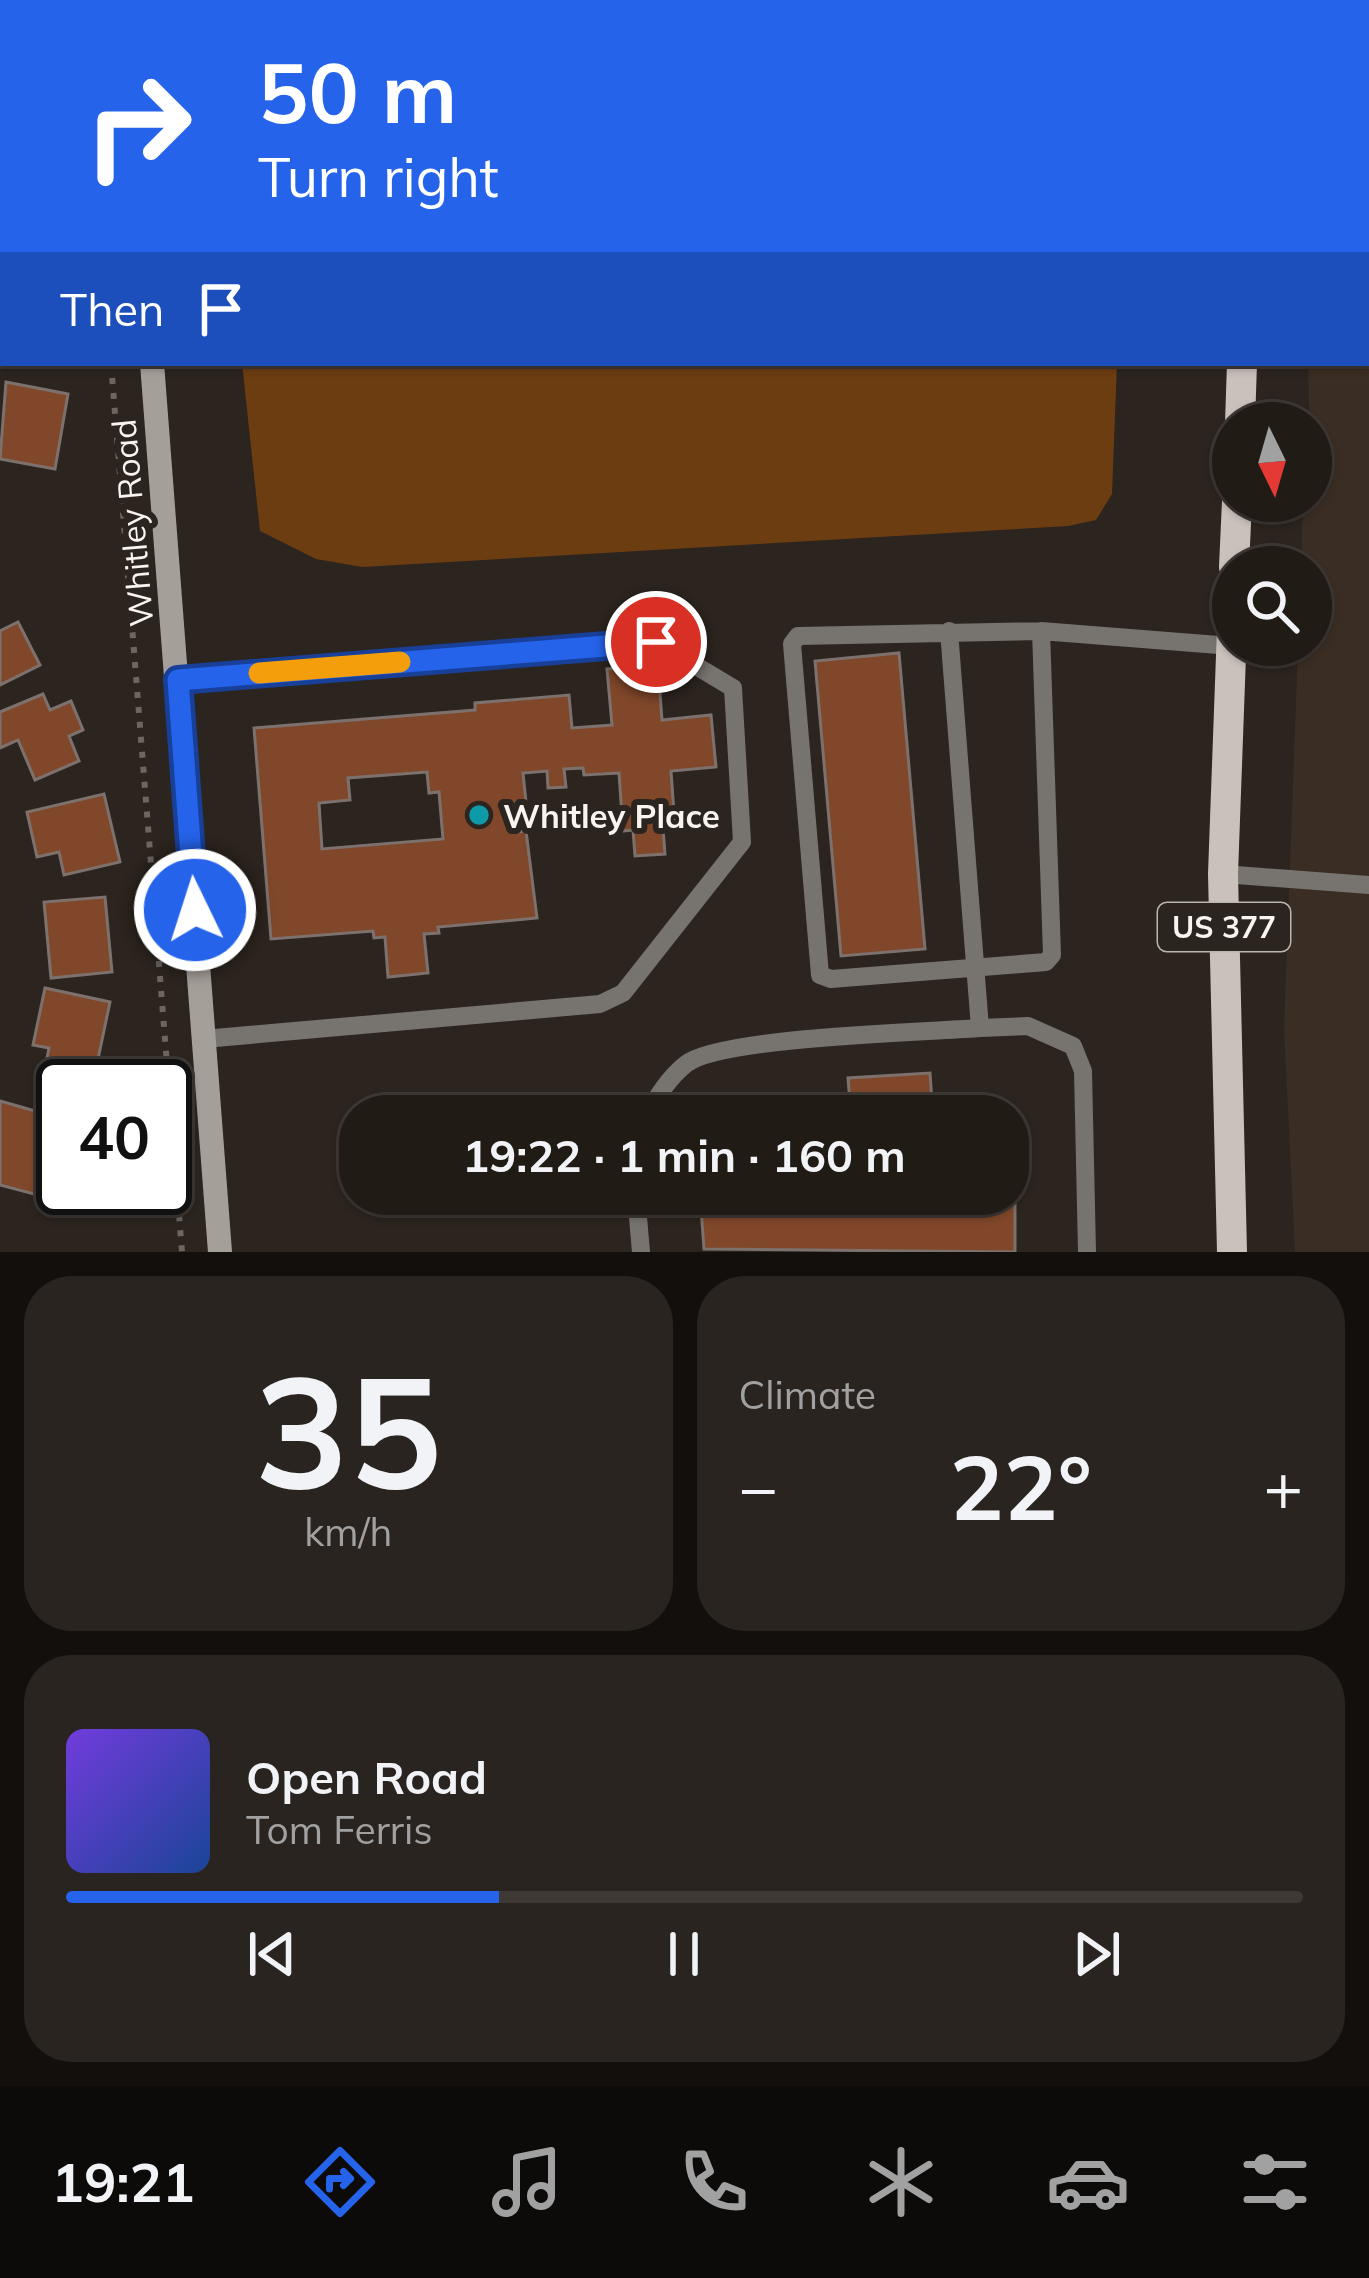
<!DOCTYPE html>
<html lang="en">
<head>
<meta charset="utf-8">
<style>
  body { margin:0; font-family:Mulish,sans-serif; background:#29241f; color:#f1f3f6; height:100vh; display:flex; flex-direction:column; font-size:45px; white-space:nowrap }
  * { box-sizing:border-box; margin:0 }
  p { font-size:39px; color:#a2a1a1 }
  .icon { flex:none; width:66px; height:66px; fill:none; stroke:currentColor; stroke-width:2; stroke-linecap:round; stroke-linejoin:round }
  .map { position:relative; height:1252px; overflow:hidden }
  .side { display:flex; flex-direction:column; gap:24px; padding:24px; background:#120f0c; flex:1 }
  .side>* { flex:none }
  .hud { position:absolute; left:0px; top:0px; width:1371px; height:366px; box-shadow:0 3px 9px #0004,0 0 0 3px #3e3935; background:#2563eb; color:#fff; overflow:hidden }
  .needle { width:78px; rotate:175deg }
  .buttons { position:absolute; left:1212px; top:402px; display:grid; gap:24px }
  .buttons a { display:grid; place-items:center; width:120px; height:120px; border-radius:50%; background:#211b16; box-shadow:0 3px 9px #0004,0 0 0 3px #3e3935; font-size:60px }
  .speed { position:absolute; left:36px; top:1059px; display:flex; gap:24px; font-size:60px; font-weight:700; text-align:center }
  .speed>* { display:grid; place-content:center; width:156px; height:156px; border-radius:50%; background:#211b16; box-shadow:0 3px 9px #0004,0 0 0 3px #3e3935; line-height:1 }
  .speed .limit { border:6px solid #111; border-radius:18px; background:#fff; color:#111 }
  .pin { position:absolute; display:grid; place-items:center; width:102px; height:102px; color:#fff; margin:-51px; border:6px solid #fff; border-radius:50%; box-shadow:0 3px 12px #0007 }
  .me { position:absolute; width:132px; margin:-66px; rotate:356deg; stroke-linejoin:round; filter:drop-shadow(0 0 9px #0008) }
  .turn { display:flex; align-items:center; gap:42px; height:252px; padding:0 60px; font-size:54px }
  .turn .icon { width:156px; height:156px; stroke-width:2.5 }
  .turn b { display:block; font-size:84px; line-height:102px }
  .then { display:flex; align-items:center; height:114px; padding:0 60px; background:#0003; gap:24px; font-size:45px }
  .big { font-size:90px; font-weight:700; line-height:1.1 }
  .side .widget { flex:1; display:flex; flex-direction:column; justify-content:center; gap:18px; min-width:0; padding:0 42px; border-radius:48px; background:#29241f }
  .side .dial { align-items:center; gap:0 }
  .dial b { font-size:156px; line-height:1 }
  .song { display:flex; align-items:center; gap:36px }
  .cover { width:144px; height:144px; border-radius:18px; background:linear-gradient(135deg,hsl(260 70% 55%),hsl(220 70% 35%)) }
  .played { height:12px; border-radius:6px; background:linear-gradient(90deg,#2563eb 35%,#3e3935 35%) }
  .keys { display:flex; justify-content:space-around; direction:ltr }
  .heat { display:flex; justify-content:space-between; align-items:center; font-size:66px; direction:ltr }
  .side .tiles { flex:1; display:grid; gap:24px; grid-template-columns:1fr 1fr }
  .widget:last-child { grid-column:span 2 }
  .trip { position:absolute; left:339px; top:1095px; width:690px; height:120px; border-radius:48px; background:#211b16; box-shadow:0 3px 9px #0004,0 0 0 3px #3e3935; font-weight:700; line-height:120px; text-align:center }
  .tabs { display:flex; height:192px; justify-content:space-around; align-items:center; background:#0d0b09; color:#a2a1a1 }
  .tabs .icon { width:84px; height:84px }
  .tabs .on { color:#2563eb }
  .tabs b { font-size:54px; color:#f1f3f6 }
  .map>svg:first-child { display:block }
  .built { fill:#3a2d23 }
  .green { fill:#6d3d12 }
  .building { fill:#80472a; stroke:#7c716c; stroke-width:3; fill-rule:evenodd }
  .lines { fill:none; stroke-linecap:round; stroke-linejoin:round }
  .path { stroke:#6c6560; stroke-width:6; stroke-dasharray:6 9; stroke-linecap:butt }
  .lane { stroke:#77736f; stroke-width:18 }
  .secondary { stroke:#a59f99; stroke-width:24 }
  .primary { stroke:#c9c1ba; stroke-width:30 }
  .route-casing { stroke:#184099; stroke-width:30 }
  .route { stroke:#2563eb; stroke-width:21 }
  .slow { stroke:#f59e0b; stroke-width:21 }
  .culture-dot { fill:#0f9aa8; stroke:#2c241e; stroke-width:4.5 }
  .labels { text-anchor:middle; dominant-baseline:central; stroke-width:12; stroke-linejoin:round; paint-order:stroke }
  .shield { fill:#2c241e; stroke:#bcb6b1; stroke-width:3 }
  .shield-label { font-size:30px; font-weight:bold; fill:#f9f4f0 }
  .street-label { font-size:33px; fill:#f9f4f0; stroke:#2c241e }
  .poi-label { font-size:33px; font-weight:bold; fill:#f9f4f0; stroke:#2c241e; text-anchor:start }
</style>
</head>
<body>
<div class="map">
<svg width="1369" height="1252" viewBox="0 0 1369 1252">
  <rect width="100%" height="100%" fill="#2c241e"/>
  <path class="built" d="M1328 0H1369V1252H1295L1284 1030 1298 645H1311V567H1301L1303 501H1311L1308 363H1368V3Z"/>
  <path class="green" d="M208 0H935L943 3H208Z
    M242 363H1117L1112 494 1096 520 1068 526 362 567 316 559 260 531Z"/>
  <path class="building" d="M6 382 68 394 55 469 0 459Z
    M18 622 40 665 0 685V631Z
    M899 653 925 949 841 956 815 661Z
    M658 665 662 720 711 715 716 767 671 771 675 827 663 828 665 854 635 856 633 830 623 831 619 773 584 775 583 768 564 769 566 787 548 788 547 771 523 773 526 802H516L518 832 526 831 537 918 438 927 439 933 424 934 428 973 388 977 385 937 374 938 373 931 271 939 254 728 475 710V703L569 695 572 728 612 725 607 669ZM427 772 429 793 439 792 443 839 322 849 319 803 350 800 348 778Z
    M43 694 50 710 71 701 83 730 69 736 79 761 35 780 18 740 0 748V712Z
    M104 794 120 862 64 875 59 852 37 857 27 812Z
    M105 897 112 972 51 978 44 902Z
    M45 988 110 1002 93 1083 44 1073 49 1048 33 1045Z
    M930 1073 933 1116H851L848 1078Z
    M0 1101 63 1119V1149L49 1198 0 1185Z
    M76 1188H147L144 1216 74 1210Z
    M1015 1191V1252L704 1249 701 1208 857 1194Z"/>
  <g class="lines">
    <path class="path" d="M67 0 68 3
      M111 363 182 1252"/>
    <path class="lane" d="M1368 244 1369 245
      M1041 631 1052 955 1046 962 831 979 820 975 792 644 798 636 1041 631 1231 646
      M178 679 656 642 733 688 742 842 623 993 600 1004 204 1039
      M1223 874 1369 885
      M980 1028 1028 1026 1073 1046 1083 1071 1087 1252
      M649 1116C653 1099 672 1075 686 1064 720 1037 926 1032 980 1028L949 631
      M636 1194 641 1252"/>
    <path class="secondary" d="M123 0V3
      M152 363 220 1252"/>
    <path class="primary" d="M1258 3V0
      M1240 423 1242 363
      M1234 567 1237 501
      M1232 1252 1223 874 1233 601"/>
  </g>
  <g class="lines">
    <g class="route-casing">
      <path id="route" d="M195 910 178 680 656 642"/>
    </g>
    <use href="#route" class="route"/>
    <path class="slow" d="M259 673 400 662"/>
  </g>
  <circle class="culture-dot" cx="479" cy="815" r="12"/>
  <g class="labels">
    <rect class="shield" x="1158" y="903" width="132" height="48" rx="9"/>
    <g class="shield-label">
      <text x="1224" y="927">US 377</text>
    </g>
    <g class="street-label">
      <text transform="translate(132 523) rotate(-95)">Whitley Road</text>
    </g>
    <g class="poi-label">
      <text x="503" y="815">Whitley Place</text>
    </g>
  </g>
</svg>
<div class="buttons">
<a><svg class="needle" viewBox="-14 -14 28 28"><path d="M0-13l5 13h-10z" fill="#e53935"/><path d="M0 13l5-13h-10z" fill="#a2a1a1"/></svg></a>
<a><svg class="icon" aria-label="search" viewBox="0 0 24 24"><circle cx="10" cy="10" r="6"/><path d="M15 15l6 6"/></svg></a>
</div>
<div class="speed"><div class="limit">40</div></div>
<div class="pin" style="left:656px;top:642px;background:#d93025"><svg class="icon" aria-label="arrive" viewBox="0 0 24 24"><path d="M6 21V4h12l-3 4 3 4H6"/></svg></div>
<svg class="me" style="left:195px;top:910px" viewBox="-20 -20 40 40"><circle r="17" fill="#2563eb" stroke="#fff" stroke-width="3"/><path d="M0-11L8 9 0 5-8 9z" fill="#fff"/></svg>
<div class="trip">19:22 · 1 min · 160 m</div>
<div class="hud">
<div class="turn"><svg class="icon" aria-label="right" viewBox="0 0 24 24"><path d="M7 20v-9h11M14 6l5 5-5 5"/></svg><div><b>50 m</b>Turn right</div></div>
<div class="then">Then<svg class="icon" aria-label="arrive" viewBox="0 0 24 24"><path d="M6 21V4h12l-3 4 3 4H6"/></svg></div>
</div>
</div>
<section class="side">
<div class="tiles">
<div class="widget dial"><b>35</b><p>km/h</p></div>
<div class="widget"><p>Climate</p>
<div class="heat"><a>−</a><b class="big">22°</b><a>+</a></div>
</div>
<div class="widget">
<div class="song"><i class="cover"></i><div><b>Open Road</b><p>Tom Ferris</p></div></div>
<div class="played"></div>
<div class="keys"><svg class="icon" aria-label="previous" viewBox="0 0 24 24"><path d="M18 5L8 12l10 7zM5 5v14"/></svg><svg class="icon" aria-label="pause" viewBox="0 0 24 24"><path d="M8 5v14M16 5v14"/></svg><svg class="icon" aria-label="next" viewBox="0 0 24 24"><path d="M6 5l10 7-10 7zM19 5v14"/></svg></div>
</div>
</div>
</section>
<nav class="tabs">
<b>19:21</b>
<svg class="icon on" aria-label="directions" viewBox="0 0 24 24"><path d="M12 3l9 9-9 9-9-9zM9 14v-3h6M13 9l2 2-2 2"/></svg>
<svg class="icon" aria-label="music" viewBox="0 0 24 24"><path d="M9 18V5l10-2v13"/><circle cx="6" cy="18" r="3"/><circle cx="16" cy="16" r="3"/></svg>
<svg class="icon" aria-label="phone" viewBox="0 0 24 24"><path d="M5 4h4l2 5-3 2q2 4 5 5l2-3 5 2v4C11 20 4 13 5 4z"/></svg>
<svg class="icon" aria-label="climate" viewBox="0 0 24 24"><path d="M12 3v18M4 7l16 10M4 17L20 7"/></svg>
<svg class="icon" aria-label="car" viewBox="0 0 24 24"><path d="M5 17H2v-5l4-1 3-4h7l3 4 3 1v5h-3M9 17h6M6 11h13"/><circle cx="7" cy="17" r="2"/><circle cx="17" cy="17" r="2"/></svg>
<svg class="icon" aria-label="filters" viewBox="0 0 24 24"><path d="M4 7h16M4 17h16"/><circle cx="9" cy="7" r="2"/><circle cx="15" cy="17" r="2"/></svg>
</nav>
</body>
</html>
